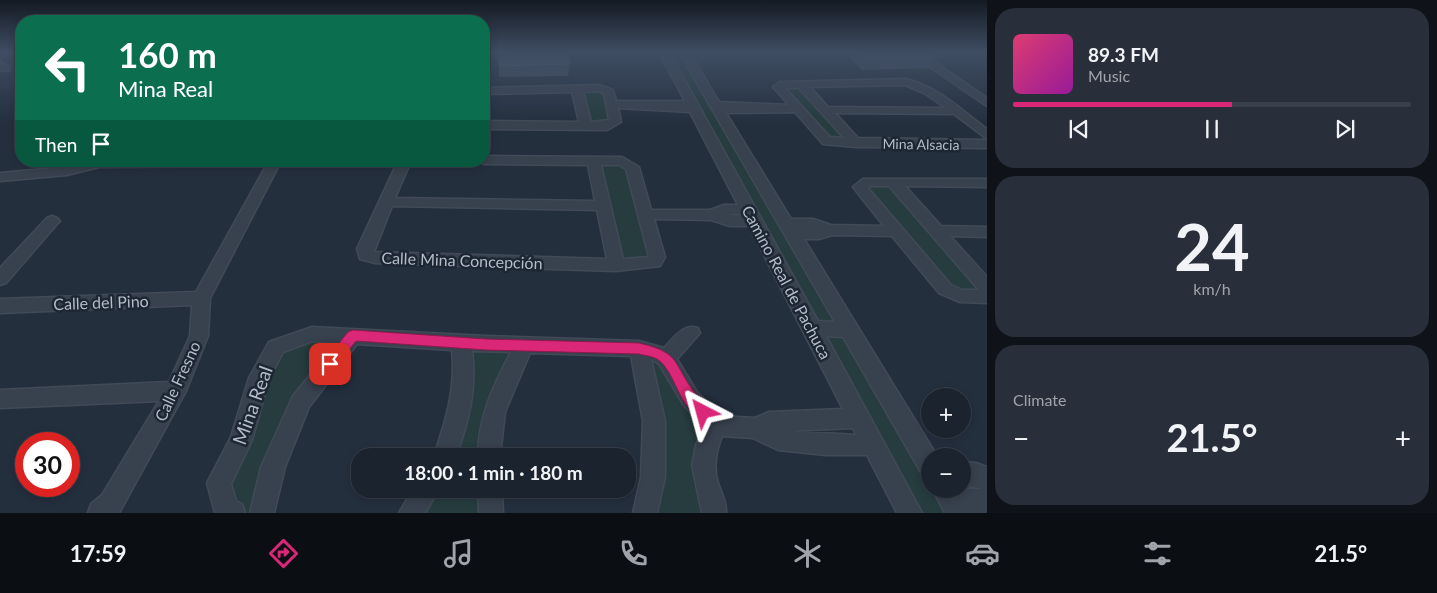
<!DOCTYPE html>
<html lang="en">
<head>
<meta charset="utf-8">
<style>
  body { margin:0; font-family:Lato,sans-serif; background:#282f3a; color:#f1f3f6; height:100vh; display:flex; flex-direction:column; font-size:19px; white-space:nowrap }
  * { box-sizing:border-box; margin:0 }
  p { font-size:16px; color:#a0a4aa }
  .icon { flex:none; width:28px; height:28px; fill:none; stroke:currentColor; stroke-width:2; stroke-linecap:round; stroke-linejoin:round }
  .map { position:relative; flex:1; overflow:hidden }
  .side { display:flex; flex-direction:column; gap:8px; padding:8px; background:#0f1319; width:450px }
  .side>* { flex:none }
  .top-card { position:absolute; left:15px; top:15px; width:475px; height:152px; border-radius:20px; box-shadow:0 2px 8px #0003,0 0 0 1px #39404a; background:#0b6e4f; color:#fff; overflow:hidden }
  .buttons { position:absolute; left:921px; top:388px; display:grid; gap:10px }
  .buttons a { display:grid; place-items:center; width:50px; height:50px; border-radius:50%; background:#1b232e; box-shadow:0 2px 8px #0003,0 0 0 1px #39404a; font-size:25px }
  .speed { position:absolute; left:15px; top:432px; display:flex; gap:10px; font-size:25px; font-weight:700; text-align:center }
  .speed>* { display:grid; place-content:center; width:65px; height:65px; border-radius:50%; background:#1b232e; box-shadow:0 2px 8px #0003,0 0 0 1px #39404a; line-height:1 }
  .speed .limit { border:8px solid #d22; background:#fff; color:#111 }
  .pin { position:absolute; display:grid; place-items:center; width:42px; height:42px; color:#fff; margin:-21px; border-radius:10px; box-shadow:0 2px 8px #0006 }
  .me { position:absolute; width:55px; margin:-28px; rotate:321deg; stroke-linejoin:round; filter:drop-shadow(0 0 4px #0008) }
  .turn { display:flex; align-items:center; gap:18px; height:105px; padding:0 20px; font-size:22px }
  .turn .icon { width:65px; height:65px; stroke-width:2.5 }
  .turn b { display:block; font-size:35px; line-height:42px }
  .then { display:flex; align-items:center; height:48px; padding:0 20px; background:#0003; gap:10px; font-size:19px }
  .big { font-size:38px; font-weight:700; line-height:1.1 }
  .side .widget { flex:1; display:flex; flex-direction:column; justify-content:center; gap:8px; min-width:0; padding:0 18px; border-radius:20px; background:#282f3a }
  .side .dial { align-items:center; gap:0 }
  .dial b { font-size:65px; line-height:1 }
  .song { display:flex; align-items:center; gap:15px }
  .cover { width:60px; height:60px; border-radius:8px; background:linear-gradient(135deg,hsl(340 70% 55%),hsl(300 70% 35%)) }
  .played { height:5px; border-radius:2px; background:linear-gradient(90deg,#db2777 55%,#39404a 55%) }
  .keys { display:flex; justify-content:space-around; direction:ltr }
  .heat { display:flex; justify-content:space-between; align-items:center; font-size:28px; direction:ltr }
  .trip { position:absolute; left:351px; top:448px; width:285px; height:50px; border-radius:20px; background:#1b232e; box-shadow:0 2px 8px #0003,0 0 0 1px #39404a; font-weight:700; line-height:50px; text-align:center }
  .tabs { display:flex; height:80px; justify-content:space-around; align-items:center; background:#0b0e12; color:#a0a4aa }
  .tabs .icon { width:35px; height:35px }
  .tabs .on { color:#db2777 }
  .tabs b { font-size:22px; color:#f1f3f6 }
  main { display:flex; flex:1; min-height:0 }
  .map>svg:first-child { display:block }
  .green { fill:#263c3f }
  .lines { fill:none; stroke-linecap:round; stroke-linejoin:round }
  .minor-casing { stroke:#414a57; stroke-width:3 }
  .minor { fill:#38414e; fill-rule:evenodd }
  .wall { fill:#3f4b5c }
  .building { fill:#4b5868; stroke:#5c6777 }
  .route { fill:#db2777; stroke:#8e194d }
  .labels { text-anchor:middle; dominant-baseline:central; stroke-width:5; stroke-linejoin:round; paint-order:stroke }
  .far-street-label { font-size:14px; fill:#b4bcc9; stroke:#1d2633 }
  .street-label { font-size:16px; fill:#b4bcc9; stroke:#1d2633 }
  .near-street-label { font-size:19px; fill:#b4bcc9; stroke:#1d2633 }
</style>
</head>
<body>
<main>
<div class="map">
<svg width="987" height="513" viewBox="0 0 987 513">
  <rect width="100%" height="100%" fill="#242f3e"/>
  <path class="green" d="M667 59H688L930 466V489H943L959 513H910Z
    M781 86H801L851 141 826 139Z
    M582 90H604L614 123H592Z
    M602 164H626L652 257H623Z
    M864 184 891 185 985 291 953 290Z
    M312 334 353 335 300 402 262 513H233L219 483 276 347Z
    M461 343 525 344 488 437 489 456H446L459 419Z
    M641 351 653 353 710 424 712 513H645L653 477Z
    M427 489H490L491 513H411Z"/>
  <g class="lines">
    <g class="minor-casing">
      <path id="minor" d="M0 52H16L0 56Z
        M659 52H669L818 321 835 322 679 52H689L719 102 789 105 773 87 780 82 906 79C939 87 961 110 987 129V139L954 114 835 113 858 138 987 140V148L856 147 823 144 795 112 726 113 791 219H813L831 225 884 226 853 187 863 179H987V187L905 186 941 226 987 227V237L950 236 987 277V303L960 302 939 293 892 236 832 235 819 239H804L937 456H930V477L922 474 843 337 826 336 922 513H897L867 455H826L778 450 753 438 722 436C716 451 713 467 718 483 721 493 727 502 726 513H702L692 465 696 445 704 428 683 404 659 364 651 359 665 421V477L657 513H633L641 477 643 421 631 356 530 353 505 412 500 456H478C478 418 493 386 511 352L472 351C477 388 469 421 456 456H434C446 420 456 389 452 350L357 344 309 407 285 467 274 513H250L261 467 293 396 336 343 313 341 283 352 269 379 252 440 231 484 236 501 242 504 245 513H215L207 483 231 437 249 378 269 342 312 327 486 336 639 341 664 348C674 338 683 323 698 328L700 333 677 359 697 392 721 416 755 418 769 412 843 409 749 226H730L711 220 654 219 665 257 660 266 616 271 375 263 360 259 357 249 398 161H411L395 198 595 201 588 165 484 164 478 161H484V156L622 157 639 167 651 210H710L724 205H738L690 112 618 108 621 122 607 130 484 129V121L579 122 572 92 484 94V88L599 85 613 90 616 101H685ZM905 85 924 93 946 108 828 107 810 87ZM785 88H799L844 138 830 137ZM598 91 604 94 609 120 591 122 583 92ZM601 165H619L626 169 649 257 623 259ZM871 186H889L979 290H962L951 285 868 188ZM392 206 597 210 607 259 374 252ZM725 214H743L744 216ZM853 428 856 435 789 431Z
        M908 52H920L987 98V106Z
        M0 61 9 67V71L0 70Z
        M90 161H340L334 165H279L210 298 208 336 186 391 119 513H88L91 504 102 495 159 401 0 408V390L169 382 190 336 192 305 0 313V299L196 292 266 166 99 167 67 175 0 181V173L67 167Z
        M52 216 57 218 60 221 57 224 6 283 0 285V268L47 218Z
        M962 462 976 463 987 467V513H945L932 489H982L962 484Z
        M413 489H439L425 513H399Z
        M478 489H502L503 513H479Z"/>
    </g>
    <use href="#minor" class="minor"/>
  </g>
  <path class="wall" d="M852 52H928L935 57 929 68 862 70 849 57Z
    M570 64 568 76 499 77V66Z"/>
  <path class="building" d="M501 52H569L570 64 499 66Z
    M861 52H928L935 57 867 58Z"/>
  <linearGradient id="sky" x2="0" y2="1"><stop stop-color="#141a22"/><stop offset="0.42" stop-color="#3f4d63"/><stop offset="1" stop-color="#3f4d63" stop-opacity="0"/></linearGradient>
  <rect width="987" height="124" fill="url(#sky)"/>
  <path class="route" d="M353 330 486 339 639 343C682 353 672 363 695 393 700 400 707 404 710 412L708 417 703 419C680 410 677 378 661 362 655 356 646 356 639 354L486 350 356 341 335 368H325L323 364 325 360 348 332Z"/>
  <g class="labels">
    <g class="far-street-label">
      <text transform="translate(921 144) rotate(1)">Mina Alsacia</text>
    </g>
    <g class="street-label">
      <text transform="translate(462 260) rotate(2)">Calle Mina Concepción</text>
      <text transform="translate(787 282) rotate(62)">Camino Real de Pachuca</text>
      <text transform="translate(101 302) rotate(-2)">Calle del Pino</text>
      <text transform="translate(177 381) rotate(-65)">Calle Fresno</text>
    </g>
    <g class="near-street-label">
      <text transform="translate(252 405) rotate(-70)">Mina Real</text>
    </g>
  </g>
</svg>
<div class="buttons">
<a>+</a>
<a>−</a>
</div>
<div class="speed"><div class="limit">30</div></div>
<div class="pin" style="left:330px;top:364px;background:#d93025"><svg class="icon" aria-label="arrive" viewBox="0 0 24 24"><path d="M6 21V4h12l-3 4 3 4H6"/></svg></div>
<svg class="me" style="left:703px;top:412px" viewBox="-20 -20 40 40"><path d="M0-17L14 15 0 8-14 15z" fill="#db2777" stroke="#fff" stroke-width="4"/></svg>
<div class="trip">18:00 · 1 min · 180 m</div>
<div class="top-card">
<div class="turn"><svg class="icon" aria-label="left" viewBox="0 0 24 24"><path d="M17 20v-9H6M10 6l-5 5 5 5"/></svg><div><b>160 m</b>Mina Real</div></div>
<div class="then">Then<svg class="icon" aria-label="arrive" viewBox="0 0 24 24"><path d="M6 21V4h12l-3 4 3 4H6"/></svg></div>
</div>
</div>
<section class="side">
<div class="widget">
<div class="song"><i class="cover"></i><div><b>89.3 FM</b><p>Music</p></div></div>
<div class="played"></div>
<div class="keys"><svg class="icon" aria-label="previous" viewBox="0 0 24 24"><path d="M18 5L8 12l10 7zM5 5v14"/></svg><svg class="icon" aria-label="pause" viewBox="0 0 24 24"><path d="M8 5v14M16 5v14"/></svg><svg class="icon" aria-label="next" viewBox="0 0 24 24"><path d="M6 5l10 7-10 7zM19 5v14"/></svg></div>
</div>
<div class="widget dial"><b>24</b><p>km/h</p></div>
<div class="widget"><p>Climate</p>
<div class="heat"><a>−</a><b class="big">21.5°</b><a>+</a></div>
</div>
</section>
</main>
<nav class="tabs">
<b>17:59</b>
<svg class="icon on" aria-label="directions" viewBox="0 0 24 24"><path d="M12 3l9 9-9 9-9-9zM9 14v-3h6M13 9l2 2-2 2"/></svg>
<svg class="icon" aria-label="music" viewBox="0 0 24 24"><path d="M9 18V5l10-2v13"/><circle cx="6" cy="18" r="3"/><circle cx="16" cy="16" r="3"/></svg>
<svg class="icon" aria-label="phone" viewBox="0 0 24 24"><path d="M5 4h4l2 5-3 2q2 4 5 5l2-3 5 2v4C11 20 4 13 5 4z"/></svg>
<svg class="icon" aria-label="climate" viewBox="0 0 24 24"><path d="M12 3v18M4 7l16 10M4 17L20 7"/></svg>
<svg class="icon" aria-label="car" viewBox="0 0 24 24"><path d="M5 17H2v-5l4-1 3-4h7l3 4 3 1v5h-3M9 17h6M6 11h13"/><circle cx="7" cy="17" r="2"/><circle cx="17" cy="17" r="2"/></svg>
<svg class="icon" aria-label="filters" viewBox="0 0 24 24"><path d="M4 7h16M4 17h16"/><circle cx="9" cy="7" r="2"/><circle cx="15" cy="17" r="2"/></svg>
<b>21.5°</b>
</nav>
</body>
</html>
